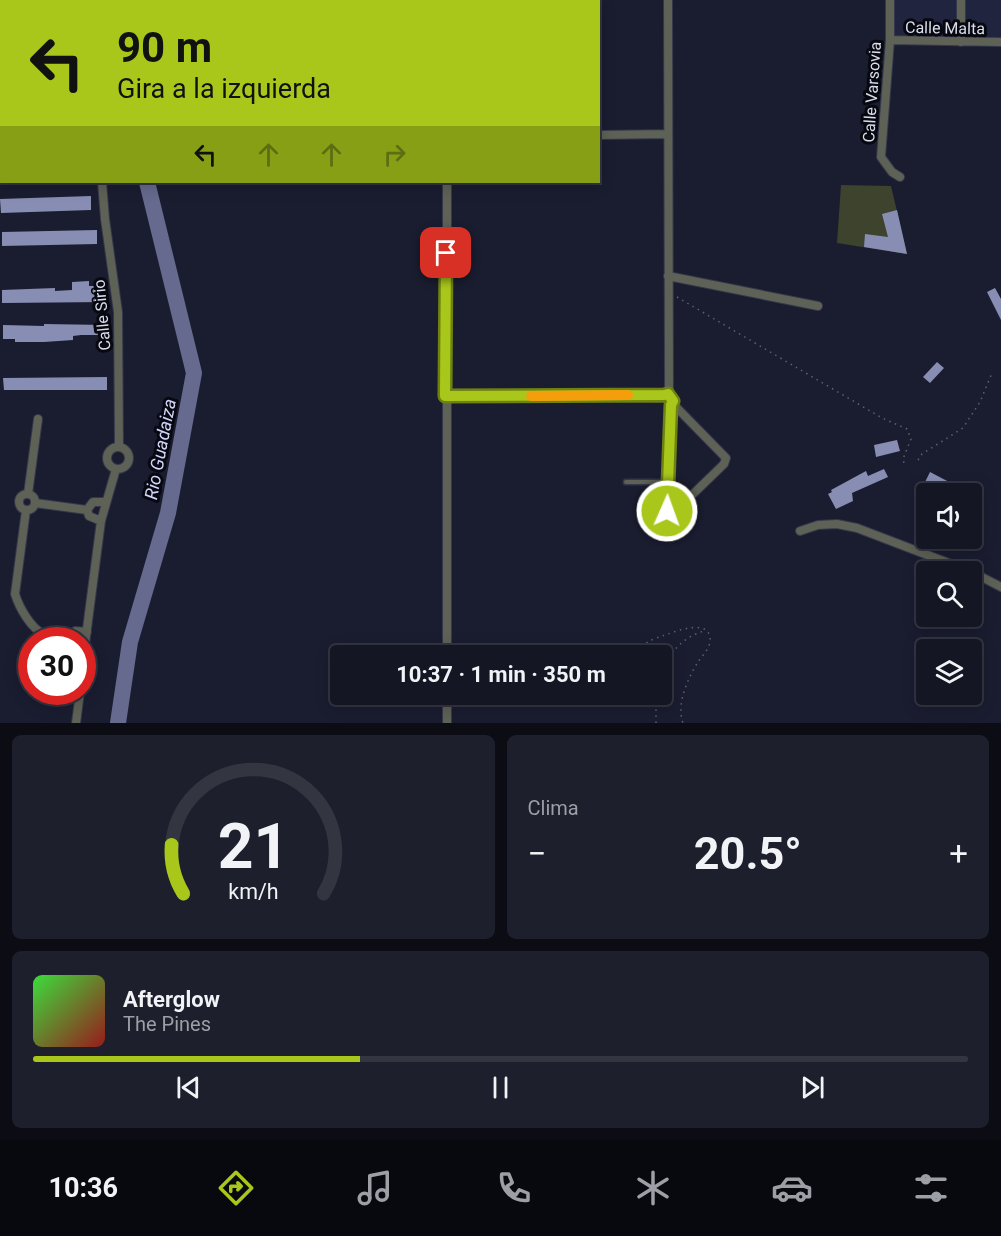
<!DOCTYPE html>
<html lang="es">
<head>
<meta charset="utf-8">
<style>
  body { margin:0; font-family:Roboto,sans-serif; background:#1d1f2c; color:#f1f3f6; height:100vh; display:flex; flex-direction:column; font-size:22px; white-space:nowrap }
  * { box-sizing:border-box; margin:0 }
  p { font-size:20px; color:#9d9fa6 }
  .icon { flex:none; width:33px; height:33px; fill:none; stroke:currentColor; stroke-width:2; stroke-linecap:round; stroke-linejoin:round }
  .map { position:relative; height:723px; overflow:hidden }
  .side { display:flex; flex-direction:column; gap:12px; padding:12px; background:#0b0c14; flex:1 }
  .side>* { flex:none }
  .top-card { position:absolute; left:0px; top:0px; width:600px; height:183px; box-shadow:0 3px 15px #0003,0 0 0 2px #333541; background:#a9c71a; color:#111; overflow:hidden }
  .tools { position:absolute; left:916px; top:483px; display:grid; gap:12px }
  .tools a { display:grid; place-items:center; width:66px; height:66px; border-radius:6px; background:#141624; box-shadow:0 3px 15px #0003,0 0 0 2px #333541; font-size:30px }
  .speed { position:absolute; left:18px; top:627px; display:flex; gap:12px; font-size:30px; font-weight:700; text-align:center }
  .speed>* { display:grid; place-content:center; width:78px; height:78px; border-radius:50%; background:#141624; box-shadow:0 3px 15px #0003,0 0 0 2px #333541; line-height:1 }
  .speed .limit { border:9px solid #d22; background:#fff; color:#111 }
  .pin { position:absolute; display:grid; place-items:center; width:51px; height:51px; color:#fff; margin:-26px; border-radius:12px; box-shadow:0 3px 9px #0006 }
  .me { position:absolute; width:66px; margin:-33px; rotate:2deg; stroke-linejoin:round; filter:drop-shadow(0 0 4px #0008) }
  .turn { display:flex; align-items:center; gap:21px; height:126px; padding:0 18px; font-size:27px }
  .turn .icon { width:78px; height:78px; stroke-width:2.5 }
  .turn b { display:block; font-size:42px; line-height:51px }
  .lanes { display:flex; align-items:center; height:57px; padding:0 18px; background:#0003; justify-content:center; gap:30px; direction:ltr }
  .lanes .off { opacity:.35 }
  .big { font-size:45px; font-weight:700; line-height:1.1 }
  .side .card { flex:1; display:flex; flex-direction:column; justify-content:center; gap:9px; min-width:0; padding:0 21px; border-radius:9px; background:#1d1f2c }
  .side .dial { align-items:center; gap:0 }
  .dial svg { height:156px; overflow:visible; fill:none; stroke:#333541; stroke-width:7; stroke-linecap:round; text-anchor:middle }
  .dial text { fill:#f1f3f6; stroke:none }
  .song { display:flex; align-items:center; gap:18px }
  .cover { width:72px; height:72px; border-radius:9px; background:linear-gradient(135deg,hsl(120 70% 55%),hsl(0 70% 35%)) }
  .played { height:6px; border-radius:3px; background:linear-gradient(90deg,#a9c71a 35%,#333541 35%) }
  .keys { display:flex; justify-content:space-around; direction:ltr }
  .heat { display:flex; justify-content:space-between; align-items:center; font-size:33px; direction:ltr }
  .side .tiles { flex:1; display:grid; gap:12px; grid-template-columns:1fr 1fr }
  .card:last-child { grid-column:span 2 }
  .trip { position:absolute; left:330px; top:645px; width:342px; height:60px; border-radius:6px; background:#141624; box-shadow:0 3px 15px #0003,0 0 0 2px #333541; font-weight:700; line-height:60px; text-align:center }
  .tab-bar { display:flex; height:96px; justify-content:space-around; align-items:center; background:#08090e; color:#9d9fa6 }
  .tab-bar .icon { width:42px; height:42px }
  .tab-bar .on { color:#a9c71a }
  .tab-bar b { font-size:27px; color:#f1f3f6 }
  .map>svg:first-child { display:block }
  .built { fill:#21243e }
  .green { fill:#3d432c }
  .lines { fill:none; stroke-linecap:round; stroke-linejoin:round }
  .river { stroke:#656a8e; stroke-width:16 }
  .building { fill:#888eb3 }
  .lane-casing { stroke:#35384a; stroke-width:7 }
  .street-casing { stroke:#35384a; stroke-width:10 }
  .path { stroke:#5e6172; stroke-width:1.5; stroke-dasharray:1.5 4.5; stroke-linecap:butt }
  .lane { stroke:#5e6156; stroke-width:4 }
  .street { stroke:#5e6156; stroke-width:8 }
  .route-casing { stroke:#6e8111; stroke-width:15 }
  .route { stroke:#a9c71a; stroke-width:10 }
  .slow { stroke:#f59e0b; stroke-width:10 }
  .labels { text-anchor:middle; dominant-baseline:central; stroke-width:6; stroke-linejoin:round; paint-order:stroke }
  .street-label { font-size:16px; fill:#daddeb; stroke:#070810 }
  .water-label { font-size:18px; font-style:italic; fill:#d0d6fb; stroke:#070810 }
</style>
</head>
<body>
<div class="map">
<svg width="1001" height="723" viewBox="0 0 1001 723">
  <rect width="100%" height="100%" fill="#1a1d30"/>
  <path class="built" d="M890 0H1001V42L890 40Z"/>
  <path class="green" d="M841 185 891 186 907 254 837 243Z"/>
  <g class="lines">
    <path class="river" d="M135 2 136 0
      M118 723 130 642 168 513 194 373 147 182"/>
  </g>
  <path class="building" d="M91 196V210L1 213 0 199Z
    M897 210 907 254 864 247 865 234 888 237 882 214Z
    M97 230V244L2 246V232Z
    M89 281V286H105V302L2 303V290L55 288V291L72 290V282Z
    M995 288 1001 299V320L987 292Z
    M44 324 106 325V335H81L73 336V340L44 342H15V339H3V325L44 326Z
    M937 362 944 368 930 383 923 377Z
    M107 377V390H4L3 378Z
    M897 440 900 451 876 457 874 445Z
    M884 469 888 477 852 493 853 501 836 509 828 494 832 492 831 490 866 471 868 476Z
    M930 472 951 483 945 494 924 484Z"/>
  <g class="lines">
    <g class="lane-casing">
      <path id="lane" d="M23 0V2
        M626 482H667"/>
    </g>
    <g class="street-casing">
      <path id="street" d="M89 0V2
        M890 0V40L881 157 892 172 900 177
        M448 2V0
        M890 40 1001 42
        M961 42V0
        M598 135 668 134
        M102 182 105 219 118 312 119 446
        M668 276 818 306
        M668 394 677 408 726 458 724 464 693 494
        M445 396 664 395 669 392 668 0
        M107 458a11 11 0 1 1 22 0a11 11 0 1 1-22 0Z
        M19 502a8 8 0 1 1 16 0a8 8 0 1 1-16 0Z
        M28 494 38 419
        M35 503 87 510
        M26 510 15 594C19 607 31 629 44 634 52 637 61 637 69 639
        M667 511 671 405 673 401
        M101 521 89 516 87 510 93 502H106
        M800 531 818 525 837 524 857 528 972 572
        M972 572 1001 587
        M70 640 69 639 75 631 87 632
        M447 656V182
        M82 667 101 521 116 469
        M447 694V723
        M76 723 80 692"/>
    </g>
    <path class="path" d="M677 297 882 418 907 429 911 439 903 459 904 463
      M918 460 922 454 963 428 980 402 992 373
      M634 656C646 640 651 640 668 634 679 630 712 618 710 642 709 649 702 656 698 662 688 678 676 704 683 723
      M662 675C669 653 681 638 704 631
      M616 696 617 694
      M656 723V694"/>
    <use href="#lane" class="lane"/>
    <use href="#street" class="street"/>
  </g>
  <g class="lines">
    <g class="route-casing">
      <path id="route" d="M446 253 445 396 664 395 668 394 673 401 671 405 667 511"/>
    </g>
    <use href="#route" class="route"/>
    <path class="slow" d="M531 396 628 395"/>
  </g>
  <g class="labels">
    <g class="street-label">
      <text transform="translate(945 28) rotate(1)">Calle Malta</text>
      <text transform="translate(872 92) rotate(-86)">Calle Varsovia</text>
      <text transform="translate(102 315) rotate(-95)">Calle Sirio</text>
    </g>
    <g class="water-label">
      <text transform="translate(160 449) rotate(-79)">Rio Guadaiza</text>
    </g>
  </g>
</svg>
<div class="tools">
<a><svg class="icon" aria-label="sound" viewBox="0 0 24 24"><path d="M4 9h4l5-4v14l-5-4H4zM17 9q2 3 0 6"/></svg></a>
<a><svg class="icon" aria-label="search" viewBox="0 0 24 24"><circle cx="10" cy="10" r="6"/><path d="M15 15l6 6"/></svg></a>
<a><svg class="icon" aria-label="layers" viewBox="0 0 24 24"><path d="M12 4l9 5-9 5-9-5zM3 14l9 5 9-5"/></svg></a>
</div>
<div class="speed"><div class="limit">30</div></div>
<div class="pin" style="left:446px;top:253px;background:#d93025"><svg class="icon" aria-label="arrive" viewBox="0 0 24 24"><path d="M6 21V4h12l-3 4 3 4H6"/></svg></div>
<svg class="me" style="left:667px;top:511px" viewBox="-20 -20 40 40"><circle r="17" fill="#a9c71a" stroke="#fff" stroke-width="3"/><path d="M0-11L8 9 0 5-8 9z" fill="#fff"/></svg>
<div class="trip">10:37 · 1 min · 350 m</div>
<div class="top-card">
<div class="turn"><svg class="icon" aria-label="left" viewBox="0 0 24 24"><path d="M17 20v-9H6M10 6l-5 5 5 5"/></svg><div><b>90 m</b>Gira a la izquierda</div></div>
<div class="lanes"><svg class="icon" aria-label="left" viewBox="0 0 24 24"><path d="M17 20v-9H6M10 6l-5 5 5 5"/></svg><svg class="icon off" aria-label="ahead" viewBox="0 0 24 24"><path d="M12 20V5M6 11l6-6 6 6"/></svg><svg class="icon off" aria-label="ahead" viewBox="0 0 24 24"><path d="M12 20V5M6 11l6-6 6 6"/></svg><svg class="icon off" aria-label="right" viewBox="0 0 24 24"><path d="M7 20v-9h11M14 6l5 5-5 5"/></svg></div>
</div>
</div>
<section class="side">
<div class="tiles">
<div class="card dial"><svg viewBox="0 0 100 80">
<path d="M14 69A42 42 0 1 1 86 69"/>
<path d="M14 69A42 42 0 0 1 8 44" stroke="#a9c71a"/>
<text x="50" y="56" font-size="32" font-weight="700">21</text>
<text x="50" y="72" font-size="11">km/h</text>
</svg></div>
<div class="card"><p>Clima</p>
<div class="heat"><a>−</a><b class="big">20.5°</b><a>+</a></div>
</div>
<div class="card">
<div class="song"><i class="cover"></i><div><b>Afterglow</b><p>The Pines</p></div></div>
<div class="played"></div>
<div class="keys"><svg class="icon" aria-label="previous" viewBox="0 0 24 24"><path d="M18 5L8 12l10 7zM5 5v14"/></svg><svg class="icon" aria-label="pause" viewBox="0 0 24 24"><path d="M8 5v14M16 5v14"/></svg><svg class="icon" aria-label="next" viewBox="0 0 24 24"><path d="M6 5l10 7-10 7zM19 5v14"/></svg></div>
</div>
</div>
</section>
<nav class="tab-bar">
<b>10:36</b>
<svg class="icon on" aria-label="directions" viewBox="0 0 24 24"><path d="M12 3l9 9-9 9-9-9zM9 14v-3h6M13 9l2 2-2 2"/></svg>
<svg class="icon" aria-label="music" viewBox="0 0 24 24"><path d="M9 18V5l10-2v13"/><circle cx="6" cy="18" r="3"/><circle cx="16" cy="16" r="3"/></svg>
<svg class="icon" aria-label="phone" viewBox="0 0 24 24"><path d="M5 4h4l2 5-3 2q2 4 5 5l2-3 5 2v4C11 20 4 13 5 4z"/></svg>
<svg class="icon" aria-label="climate" viewBox="0 0 24 24"><path d="M12 3v18M4 7l16 10M4 17L20 7"/></svg>
<svg class="icon" aria-label="car" viewBox="0 0 24 24"><path d="M5 17H2v-5l4-1 3-4h7l3 4 3 1v5h-3M9 17h6M6 11h13"/><circle cx="7" cy="17" r="2"/><circle cx="17" cy="17" r="2"/></svg>
<svg class="icon" aria-label="filters" viewBox="0 0 24 24"><path d="M4 7h16M4 17h16"/><circle cx="9" cy="7" r="2"/><circle cx="15" cy="17" r="2"/></svg>
</nav>
</body>
</html>
